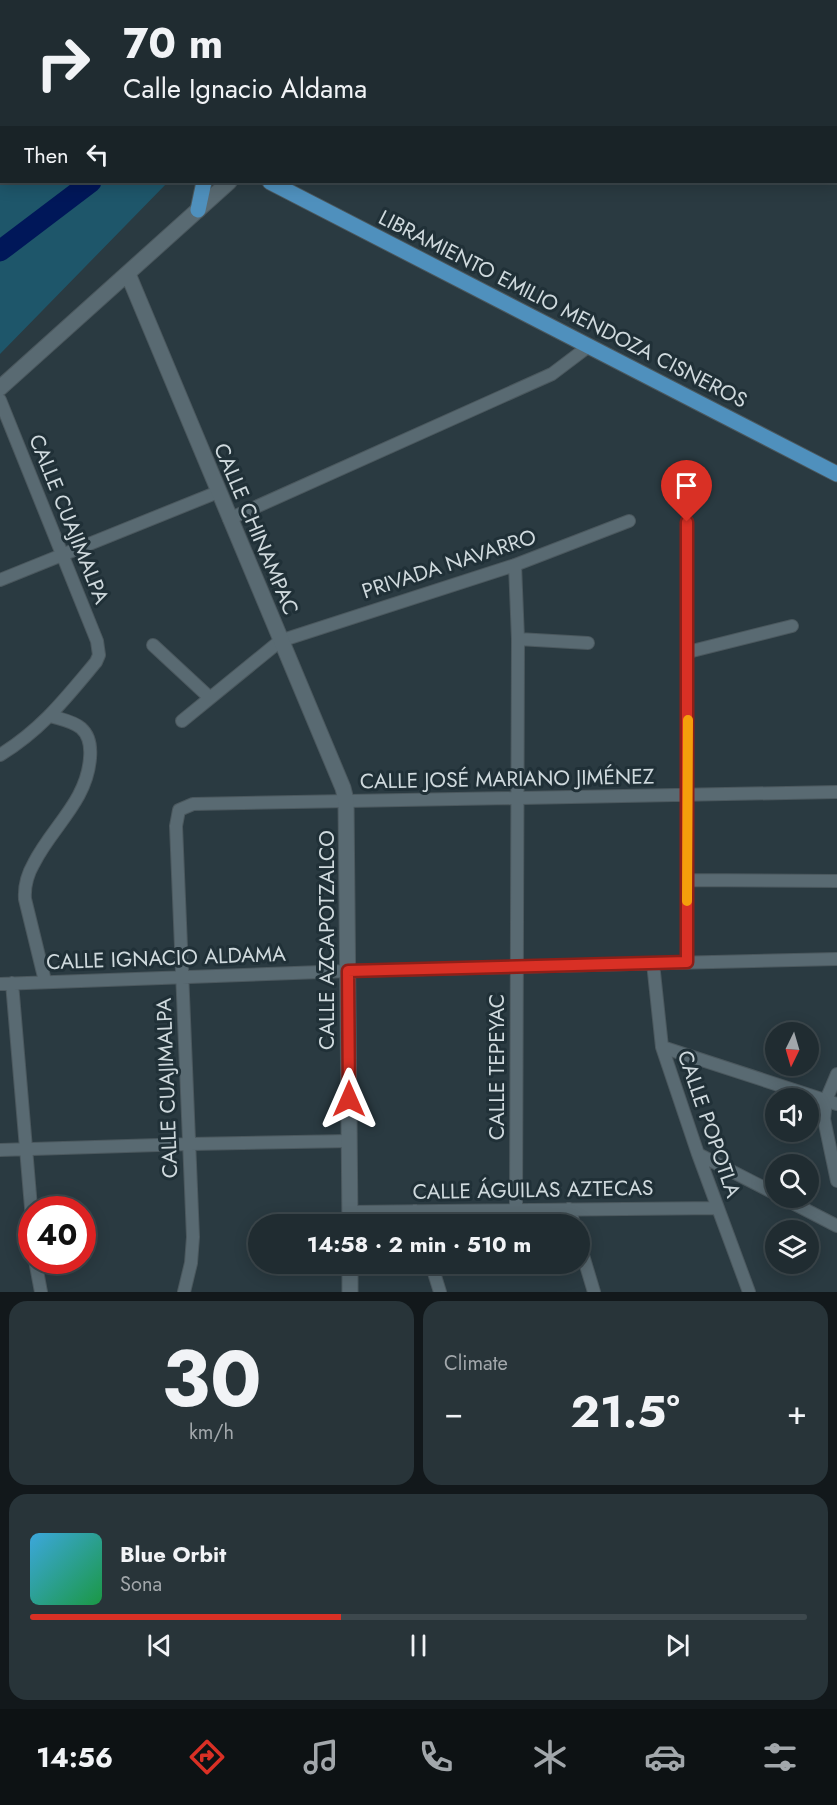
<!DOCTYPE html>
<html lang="en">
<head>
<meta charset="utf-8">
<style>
  body { margin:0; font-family:Jost,sans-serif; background:#283439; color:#f1f3f6; height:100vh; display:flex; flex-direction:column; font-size:22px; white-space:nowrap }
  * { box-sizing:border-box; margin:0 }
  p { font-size:20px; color:#a2a7ab }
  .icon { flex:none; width:33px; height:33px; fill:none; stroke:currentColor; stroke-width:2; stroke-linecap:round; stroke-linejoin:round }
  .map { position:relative; height:1292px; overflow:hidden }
  .side { display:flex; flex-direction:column; gap:9px; padding:9px; background:#12181b; flex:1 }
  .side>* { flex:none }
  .top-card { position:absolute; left:0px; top:0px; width:837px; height:183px; box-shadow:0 3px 15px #0003,0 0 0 2px #3d484d; background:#202c31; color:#f1f3f6; overflow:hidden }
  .needle { width:39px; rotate:185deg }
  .controls { position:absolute; left:765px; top:1022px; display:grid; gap:12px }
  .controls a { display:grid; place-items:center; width:54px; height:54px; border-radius:50%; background:#202c31; box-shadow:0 3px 15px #0003,0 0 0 2px #3d484d; font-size:30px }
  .speed { position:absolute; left:18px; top:1196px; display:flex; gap:12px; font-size:30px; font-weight:700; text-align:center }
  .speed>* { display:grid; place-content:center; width:78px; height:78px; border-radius:50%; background:#202c31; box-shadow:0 3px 15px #0003,0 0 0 2px #3d484d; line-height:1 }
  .speed .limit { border:9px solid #d22; background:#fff; color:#111 }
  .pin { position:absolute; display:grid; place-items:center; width:51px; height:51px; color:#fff; margin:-62px -26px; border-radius:50% 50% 50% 0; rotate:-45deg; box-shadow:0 0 6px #0007 }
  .pin .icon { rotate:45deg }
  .me { position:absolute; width:66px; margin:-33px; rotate:0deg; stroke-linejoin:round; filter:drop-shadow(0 0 4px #0008) }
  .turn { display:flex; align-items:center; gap:21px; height:126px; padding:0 24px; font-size:27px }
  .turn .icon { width:78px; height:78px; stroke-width:2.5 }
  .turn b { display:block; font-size:42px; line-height:51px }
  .then { display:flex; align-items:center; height:57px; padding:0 24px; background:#0003; gap:12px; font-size:22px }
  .big { font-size:45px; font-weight:700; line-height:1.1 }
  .side .card { flex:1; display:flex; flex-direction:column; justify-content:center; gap:9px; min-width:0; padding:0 21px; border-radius:18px; background:#283439 }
  .side .dial { align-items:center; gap:0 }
  .dial b { font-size:78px; line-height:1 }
  .song { display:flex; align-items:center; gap:18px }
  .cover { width:72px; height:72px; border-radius:9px; background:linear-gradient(135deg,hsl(200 70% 55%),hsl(140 70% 35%)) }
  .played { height:6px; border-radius:3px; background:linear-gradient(90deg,#d93025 40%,#3d484d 40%) }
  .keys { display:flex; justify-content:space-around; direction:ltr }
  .heat { display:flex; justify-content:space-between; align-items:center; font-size:33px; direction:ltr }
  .side .tiles { flex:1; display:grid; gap:9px; grid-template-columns:1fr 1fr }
  .card:last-child { grid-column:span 2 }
  .trip { position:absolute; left:248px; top:1214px; width:342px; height:60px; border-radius:30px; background:#202c31; box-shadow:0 3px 15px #0003,0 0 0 2px #3d484d; font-weight:700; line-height:60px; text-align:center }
  .menu { display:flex; height:96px; justify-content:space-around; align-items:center; background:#0d1214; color:#a2a7ab }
  .menu .icon { width:42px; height:42px }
  .menu .selected { color:#d93025 }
  .menu b { font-size:27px; color:#f1f3f6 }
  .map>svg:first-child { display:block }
  .green { fill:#1e566a }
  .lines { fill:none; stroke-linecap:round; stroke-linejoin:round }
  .river { stroke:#001759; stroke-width:21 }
  .minor-casing { stroke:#4b585e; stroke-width:14 }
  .tertiary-casing { stroke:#4b585e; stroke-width:17 }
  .primary-casing { stroke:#4b585e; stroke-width:17 }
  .minor { stroke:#596a72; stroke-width:12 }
  .tertiary { stroke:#596a72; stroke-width:15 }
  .primary { stroke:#4f90bd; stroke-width:15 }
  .route-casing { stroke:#8d1f18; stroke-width:15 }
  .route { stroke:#d93025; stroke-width:10 }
  .slow { stroke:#f59e0b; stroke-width:10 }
  .labels { text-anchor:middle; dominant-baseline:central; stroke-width:6; stroke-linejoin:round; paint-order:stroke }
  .street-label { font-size:21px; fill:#cfd9dd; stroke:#203037 }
</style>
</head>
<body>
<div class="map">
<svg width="837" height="1292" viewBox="0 0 837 1292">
  <rect width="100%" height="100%" fill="#2a3a41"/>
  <path class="green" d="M0 72 2 182H168L0 354Z"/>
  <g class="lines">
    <path class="river" d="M327 2 329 0
      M0 251 91 182"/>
    <g class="minor-casing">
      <path id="minor" d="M9 2 11 0
        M0 9 2 8
        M0 400 97 641 99 655 96 662C65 699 42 729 0 755
        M229 519 552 374 589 346
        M515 565 518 639 516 1210
        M0 580 218 492
        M518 639 588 643
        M153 645 209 697
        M688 652 792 626
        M182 721 280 641 515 565 629 521
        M687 880 837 881
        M687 962V522
        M653 963 662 1047 698 1154 749 1292
        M45 981 25 899C24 885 27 875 34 863 52 827 87 801 90 758 91 747 89 735 81 728 73 721 60 719 51 716
        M12 983 32 1219
        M0 984 348 971 837 959
        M662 1047 837 1104
        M837 1074 826 1100 824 1119 837 1181
        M0 1150 190 1144 349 1141
        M698 1154 776 1194
        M781 1197 837 1226
        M569 1209 574 1224
        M415 1211 419 1224
        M349 1212 718 1208
        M579 1242 594 1292
        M35 1260 41 1292
        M431 1263 440 1292
        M184 1292 191 1263 193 1237 176 826 179 810 193 804 837 792"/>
    </g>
    <g class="tertiary-casing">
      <path id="tertiary" d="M128 274 343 788 346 800 350 1224
        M0 388 229 182
        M350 1263V1292"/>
    </g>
    <g class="primary-casing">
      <path id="primary" d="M0 40 2 41
        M270 182 837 474
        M198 210 204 182"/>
    </g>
    <use href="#minor" class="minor"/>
    <use href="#tertiary" class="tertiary"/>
    <use href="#primary" class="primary"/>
  </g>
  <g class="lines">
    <g class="route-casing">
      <path id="route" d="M349 1099 348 971 687 962V522"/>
    </g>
    <use href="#route" class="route"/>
    <path class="slow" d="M687 901 688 720"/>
  </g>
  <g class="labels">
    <g class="street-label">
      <text transform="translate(563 309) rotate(27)">LIBRAMIENTO EMILIO MENDOZA CISNEROS</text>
      <text transform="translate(69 519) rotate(68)">CALLE CUAJIMALPA</text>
      <text transform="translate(256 529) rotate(67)">CALLE CHINAMPAC</text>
      <text transform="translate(449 564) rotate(-18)">PRIVADA NAVARRO</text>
      <text transform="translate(507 779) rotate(-1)">CALLE JOSÉ MARIANO JIMÉNEZ</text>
      <text transform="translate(327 940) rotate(-90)">CALLE AZCAPOTZALCO</text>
      <text transform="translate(166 958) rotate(-2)">CALLE IGNACIO ALDAMA</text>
      <text transform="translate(497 1067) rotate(-90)">CALLE TEPEYAC</text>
      <text transform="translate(167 1088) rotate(-92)">CALLE CUAJIMALPA</text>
      <text transform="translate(709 1124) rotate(71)">CALLE POPOTLA</text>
      <text transform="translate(533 1190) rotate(-1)">CALLE ÁGUILAS AZTECAS</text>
    </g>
  </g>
</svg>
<div class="controls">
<a><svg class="needle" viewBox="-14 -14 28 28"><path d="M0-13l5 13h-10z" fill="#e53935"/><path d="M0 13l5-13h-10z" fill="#a2a7ab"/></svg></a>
<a><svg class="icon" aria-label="sound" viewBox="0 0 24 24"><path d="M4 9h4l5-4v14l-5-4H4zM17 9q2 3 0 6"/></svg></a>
<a><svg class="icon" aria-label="search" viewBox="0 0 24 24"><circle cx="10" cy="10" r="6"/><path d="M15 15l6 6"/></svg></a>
<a><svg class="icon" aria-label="layers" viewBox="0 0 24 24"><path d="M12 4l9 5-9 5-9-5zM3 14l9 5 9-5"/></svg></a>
</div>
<div class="speed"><div class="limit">40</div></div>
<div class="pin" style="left:687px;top:522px;background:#d93025"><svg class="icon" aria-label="arrive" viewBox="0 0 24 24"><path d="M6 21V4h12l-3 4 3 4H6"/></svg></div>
<svg class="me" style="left:349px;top:1099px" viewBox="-20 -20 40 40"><path d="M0-17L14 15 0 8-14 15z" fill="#d93025" stroke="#fff" stroke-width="4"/></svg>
<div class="trip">14:58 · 2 min · 510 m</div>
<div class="top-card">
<div class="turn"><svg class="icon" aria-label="right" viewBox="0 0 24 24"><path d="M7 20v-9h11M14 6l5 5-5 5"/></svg><div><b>70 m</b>Calle Ignacio Aldama</div></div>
<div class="then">Then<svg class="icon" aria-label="left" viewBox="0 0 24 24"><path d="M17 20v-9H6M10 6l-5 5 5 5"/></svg></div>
</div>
</div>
<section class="side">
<div class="tiles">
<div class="card dial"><b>30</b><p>km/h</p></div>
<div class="card"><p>Climate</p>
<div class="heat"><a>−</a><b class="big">21.5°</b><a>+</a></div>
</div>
<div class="card">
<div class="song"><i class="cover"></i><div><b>Blue Orbit</b><p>Sona</p></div></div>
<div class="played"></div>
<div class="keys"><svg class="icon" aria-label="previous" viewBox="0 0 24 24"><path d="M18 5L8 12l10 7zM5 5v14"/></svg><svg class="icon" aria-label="pause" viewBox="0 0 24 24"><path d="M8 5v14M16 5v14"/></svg><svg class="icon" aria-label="next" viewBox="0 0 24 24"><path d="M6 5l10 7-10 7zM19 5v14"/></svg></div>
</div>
</div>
</section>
<nav class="menu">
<b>14:56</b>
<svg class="icon selected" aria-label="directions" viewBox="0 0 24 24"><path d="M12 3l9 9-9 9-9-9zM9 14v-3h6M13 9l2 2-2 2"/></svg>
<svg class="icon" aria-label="music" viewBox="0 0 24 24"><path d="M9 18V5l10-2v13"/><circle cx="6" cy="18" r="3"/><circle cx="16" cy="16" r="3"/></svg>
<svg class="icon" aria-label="phone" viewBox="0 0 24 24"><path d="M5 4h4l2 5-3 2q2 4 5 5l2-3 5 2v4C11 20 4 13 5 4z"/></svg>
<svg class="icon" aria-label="climate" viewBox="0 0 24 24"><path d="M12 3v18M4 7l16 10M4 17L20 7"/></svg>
<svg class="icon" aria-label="car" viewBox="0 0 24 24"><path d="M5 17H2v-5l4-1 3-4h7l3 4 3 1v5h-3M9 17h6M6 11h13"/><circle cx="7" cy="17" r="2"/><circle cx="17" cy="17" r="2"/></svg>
<svg class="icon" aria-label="filters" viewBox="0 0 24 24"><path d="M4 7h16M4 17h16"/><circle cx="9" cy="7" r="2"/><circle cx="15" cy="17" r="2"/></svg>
</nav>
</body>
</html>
